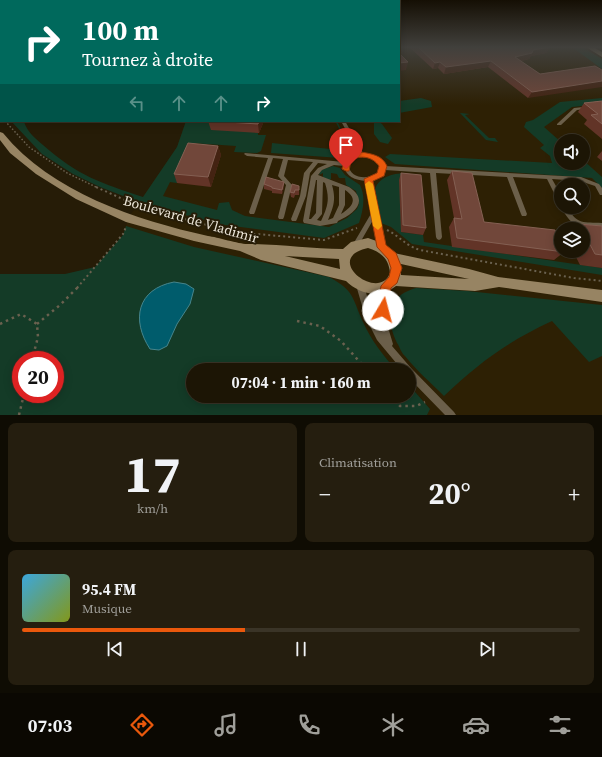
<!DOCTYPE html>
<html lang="fr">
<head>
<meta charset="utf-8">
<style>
  body { margin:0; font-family:"Source Serif 4",serif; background:#251e0f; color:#f1f3f6; height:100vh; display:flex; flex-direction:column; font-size:15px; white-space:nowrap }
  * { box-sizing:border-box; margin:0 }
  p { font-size:13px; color:#a09f9a }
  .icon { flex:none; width:22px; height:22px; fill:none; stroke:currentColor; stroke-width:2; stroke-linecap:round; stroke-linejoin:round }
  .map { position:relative; height:415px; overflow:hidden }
  .panel { display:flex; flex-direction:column; gap:8px; padding:8px; background:#0f0c03; flex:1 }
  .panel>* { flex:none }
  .hud { position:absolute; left:0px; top:0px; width:400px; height:122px; box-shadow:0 2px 10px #0003,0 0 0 1px #3a3427; background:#00695c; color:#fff; overflow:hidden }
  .fabs { position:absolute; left:554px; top:134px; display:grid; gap:8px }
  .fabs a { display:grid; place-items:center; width:36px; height:36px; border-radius:50%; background:#1c1505; box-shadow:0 2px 10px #0003,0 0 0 1px #3a3427; font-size:20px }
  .speed { position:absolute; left:12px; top:351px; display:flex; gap:8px; font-size:20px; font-weight:700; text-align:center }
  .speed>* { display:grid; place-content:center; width:52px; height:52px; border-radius:50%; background:#1c1505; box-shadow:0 2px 10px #0003,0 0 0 1px #3a3427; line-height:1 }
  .speed .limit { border:6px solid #d22; background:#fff; color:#111 }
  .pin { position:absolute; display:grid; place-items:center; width:34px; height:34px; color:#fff; margin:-41px -17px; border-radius:50% 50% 50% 0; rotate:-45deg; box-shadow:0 0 4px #0007 }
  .pin .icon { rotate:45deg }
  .me { position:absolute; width:44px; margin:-22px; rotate:8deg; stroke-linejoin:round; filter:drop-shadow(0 0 3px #0008) }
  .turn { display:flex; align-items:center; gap:14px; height:84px; padding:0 16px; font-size:18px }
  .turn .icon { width:52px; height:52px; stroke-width:2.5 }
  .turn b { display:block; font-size:28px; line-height:34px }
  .lanes { display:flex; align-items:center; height:38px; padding:0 16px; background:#0003; justify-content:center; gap:20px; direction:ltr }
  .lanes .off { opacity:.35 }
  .big { font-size:30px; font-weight:700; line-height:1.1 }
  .panel .widget { flex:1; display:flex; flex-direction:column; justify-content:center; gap:6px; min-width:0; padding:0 14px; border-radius:8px; background:#251e0f }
  .panel .dial { align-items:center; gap:0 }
  .dial b { font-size:52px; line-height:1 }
  .song { display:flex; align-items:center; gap:12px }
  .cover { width:48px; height:48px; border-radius:6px; background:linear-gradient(135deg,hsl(200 70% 55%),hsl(70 70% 35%)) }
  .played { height:4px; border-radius:2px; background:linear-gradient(90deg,#ea580c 40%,#3a3427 40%) }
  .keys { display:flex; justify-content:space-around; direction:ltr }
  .heat { display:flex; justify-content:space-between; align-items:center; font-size:22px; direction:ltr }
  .panel .tiles { flex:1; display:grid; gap:8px; grid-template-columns:1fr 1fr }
  .widget:last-child { grid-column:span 2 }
  .trip { position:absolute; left:186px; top:363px; width:230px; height:40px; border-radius:20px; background:#1c1505; box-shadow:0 2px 10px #0003,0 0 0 1px #3a3427; font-weight:700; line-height:40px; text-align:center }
  .dock { display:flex; height:64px; justify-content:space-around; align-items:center; background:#0b0802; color:#a09f9a }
  .dock .icon { width:28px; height:28px }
  .dock .current { color:#ea580c }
  .dock b { font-size:18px; color:#f1f3f6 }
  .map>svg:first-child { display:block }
  .built { fill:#2d2004; fill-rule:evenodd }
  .green { fill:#143b27; fill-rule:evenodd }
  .water { fill:#005c6c; stroke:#46858c }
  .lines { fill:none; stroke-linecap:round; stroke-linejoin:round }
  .path-far2 { stroke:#6a614f; stroke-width:1.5; stroke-dasharray:1.5 2; stroke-linecap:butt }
  .path-far1 { stroke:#6a614f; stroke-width:2; stroke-dasharray:2 3; stroke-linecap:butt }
  .path { stroke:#6a614f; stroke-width:2.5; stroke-dasharray:2.5 4; stroke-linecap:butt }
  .lane { fill:#6b5f4a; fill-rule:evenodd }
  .secondary { fill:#978463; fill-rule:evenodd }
  .wall { fill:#623427 }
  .shaded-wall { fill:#442312 }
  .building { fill:#71473a; stroke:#846053 }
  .route { fill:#ea580c; stroke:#983908 }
  .slow { fill:#f59e0b }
  .labels { text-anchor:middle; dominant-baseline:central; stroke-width:4; stroke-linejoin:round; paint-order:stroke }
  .street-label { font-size:14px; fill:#eae4d7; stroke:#261c07 }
</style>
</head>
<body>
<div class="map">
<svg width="602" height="415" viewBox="0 0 602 415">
  <rect width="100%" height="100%" fill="#261c07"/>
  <path class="built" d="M399 47H584L602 58V415H427L430 409 409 385V370H396L322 285 123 234 129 217 177 147 186 121H399ZM561 141H583V163H561ZM561 185H583V207H561ZM561 229H583V251H561Z"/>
  <path class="green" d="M572 47H582L602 59V69Z
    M421 98 431 101 432 107 399 113V101Z
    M602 98V104L572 107 544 127 561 142V163H583V160L602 177V188L592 178 395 164 385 157 390 154 552 163 550 156 540 148 544 145 524 127 526 122 533 120 560 102Z
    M460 113 470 114 465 115 489 138H495L498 142 486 140Z
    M11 121 24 122C28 133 35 138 43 145 78 176 101 183 143 197L177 147 186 121H215L258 133V135H266L261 151 257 153 234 152 236 146 192 143 189 152 192 153 177 183 170 182 163 196 217 210 219 203 229 202 232 210 245 216 329 227 347 218 357 209 359 204 356 191 346 185 345 178H339L337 174 331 173V179L329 180 323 177V173L319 175 321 170 333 166 340 168 345 175 360 185C366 197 363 211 359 223L324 238 225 225 149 206 100 187 73 174 42 154Z
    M335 121H337L351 150 340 158 271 153 272 143 340 150 339 140 345 139Z
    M379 122 382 124 392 138 388 144 380 142 374 134V123Z
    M404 173 418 175V182L401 232 423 235 424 242 602 268V275L412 244 391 227 381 223 375 189C380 176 393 174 404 173Z
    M126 226 194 247 329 277C355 291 352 298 363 322 371 340 383 355 396 370H193V396H409V385L430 409 427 415H0V274H65L95 267 123 235ZM21 360H55V394H21Z
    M416 288 467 291 602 305V356L589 362 552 321C507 342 480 362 444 396 431 383 416 370 405 356 401 353 400 347 397 343 385 318 387 296 416 288Z"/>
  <path class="water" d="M174 282 186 284 194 289 190 304 177 324 167 346 159 350 150 349C131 320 137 289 174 282Z"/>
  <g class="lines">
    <path class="path-far2" d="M0 111 1 113
      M5 121 29 147 67 173 98 188"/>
    <path class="path-far1" d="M96 187 145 209 234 232 324 240 357 228
      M387 230C401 237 404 245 420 250L574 278 602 281
      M77 288 123 234 126 227"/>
    <path class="path" d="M297 321 320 326 341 341 367 370
      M0 324 21 314 37 324 38 337 32 360
      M37 324 60 305 78 287
      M390 396 400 406H416L425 402
      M19 415 24 394"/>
    <path class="lane" d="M602 105V107L577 110 561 125H557V124L574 108Z
      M341 121H345L363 153C372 154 382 156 385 166L581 177 599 184 602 188V195H600L595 186 580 181 552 179 561 195V203H559L547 179 513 177 527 214 526 216H522L521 214 507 177 436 173 442 237 441 239 439 240 437 239 436 237 430 173 385 170C384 176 377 180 371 181L385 247 384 249 382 250 380 249 379 247 373 220 357 248 355 249 353 248 352 246 372 212 366 181C355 180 346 177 344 166L334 165 322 170 318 175 349 187C370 201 354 214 338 221L337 223 320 226 304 223 303 221 311 176 318 168 327 164 318 163 310 173 306 196 297 219 296 221H292L291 219 300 196 304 173 313 162 288 160 284 176 292 185 284 217 283 219H279L278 217 286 185 278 176 283 159 273 158 255 212 254 214H250L249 212 268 158 247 156 244 154 245 153 344 162 348 156 358 153ZM361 156 371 157 379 163 380 171C372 180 349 180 349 165 349 162 349 160 352 159 354 157 358 156 361 156ZM316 180H317L316 213 311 219H309ZM323 182 325 183C330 199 328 206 321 221L317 220 322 214ZM332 185 339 187V205L333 218 328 220C334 206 336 199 332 185ZM345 190C359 199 352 207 341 214L345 205Z
      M561 207H567C577 225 584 222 602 223V229C579 227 573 229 561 207Z
      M360 282 363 283 364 285 372 315 381 331 379 324 382 286 383 284 386 283 389 284 390 286 387 324 393 344 392 346 411 368 454 412 456 415H445L409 378V370H402L377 340 365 316 356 285 357 283Z"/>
    <path class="secondary" d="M586 47H593L602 52V57Z
      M0 132 3 133C51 192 136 220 208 236 217 237 239 244 247 244 279 244 311 249 343 249L351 242 368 238 382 243 394 253 469 269 498 277 602 290V302L499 287 475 291 396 286C380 299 359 294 346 281L261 260 240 251 194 241 126 222 76 199 36 174 10 153 0 140ZM368 248C381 252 389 259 390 273 379 303 321 258 368 248ZM285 256 339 259 340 269ZM401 264 469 279 401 275Z"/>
  </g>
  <path class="wall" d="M409 47H550L546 53 531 56 529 59 521 61 540 74 595 66 528 98 488 67 444 74 438 68 433 69Z
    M602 101V139L584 124 587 120 578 112 584 103Z
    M208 121H264L259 133 211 130Z
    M218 146 221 155 211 187 177 183 174 174Z
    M602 151V161L597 157Z
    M452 171 484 222 564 252 554 260 452 247 449 227 454 218 447 180Z
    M401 173 426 228 423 235 401 232 399 180Z
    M284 182V187L282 194 272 193V191L264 189V184Z
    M299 186V195H295L294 198 291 197 290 192Z
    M579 224 602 226V268L580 265 573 251H583V229H573Z"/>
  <path class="shaded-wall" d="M550 47 546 53 531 56 529 59 512 63 515 57 533 50Z
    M491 61 488 67 444 74 446 67Z
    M408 62 406 70 399 71V63Z
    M440 62 438 68 433 69 435 63Z
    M602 81V87L528 98 532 92Z
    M259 121H264L259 133 258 124Z
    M218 146 221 155 211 187 208 177Z
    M284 182V187L282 194V190Z"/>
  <path class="building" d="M418 47H550L533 50 532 53 515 57 540 74 595 66 602 70V81L532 92 491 61 446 67 440 62 435 63Z
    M399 53 408 62 399 63Z
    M602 101V124L591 115 598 114 584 103Z
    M212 121H259L258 124Z
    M188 143 218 146 208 177 174 174Z
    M452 171 472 173 484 222 555 230 561 246V251H563L564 252 457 238 454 218 462 219Z
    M401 173 421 175 426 228 403 225Z
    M266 177 284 182 282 190 272 188V187L264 184Z
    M292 184 299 186V190H295L294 193 290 192Z
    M579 224 602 226V255L595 254 583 231V229H582Z"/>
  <linearGradient id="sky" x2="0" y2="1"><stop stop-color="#150f04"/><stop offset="0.45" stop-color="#41403c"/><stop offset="1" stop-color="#41403c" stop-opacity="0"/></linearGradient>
  <rect width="602" height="105" fill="url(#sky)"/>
  <path class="route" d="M361 152C372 154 382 155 387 166L384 176 373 181 386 245 396 253 402 268 397 283 391 288 387 314 383 316 379 314 377 310 381 286 389 277 391 268 388 259 377 247 364 179 377 173 379 166C373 157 360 154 351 161L349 171H346L342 169C344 156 349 155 361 152Z"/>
  <path class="slow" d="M369 181 373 184 382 226 378 230 373 226 365 184Z"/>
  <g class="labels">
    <g class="street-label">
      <text transform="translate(191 219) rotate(16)">Boulevard de Vladimir</text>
    </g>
  </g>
</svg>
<div class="fabs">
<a><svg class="icon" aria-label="sound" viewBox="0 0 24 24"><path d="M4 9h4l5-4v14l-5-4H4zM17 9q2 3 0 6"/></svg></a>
<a><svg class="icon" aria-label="search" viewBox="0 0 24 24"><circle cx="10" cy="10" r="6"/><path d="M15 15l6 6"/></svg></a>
<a><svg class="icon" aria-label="layers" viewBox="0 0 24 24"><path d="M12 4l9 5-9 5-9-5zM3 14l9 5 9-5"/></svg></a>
</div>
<div class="speed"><div class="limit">20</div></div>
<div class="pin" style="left:346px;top:169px;background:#d93025"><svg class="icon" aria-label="arrive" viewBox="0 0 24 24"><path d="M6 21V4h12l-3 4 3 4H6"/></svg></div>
<svg class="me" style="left:383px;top:310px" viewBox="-20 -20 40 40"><circle r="19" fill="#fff"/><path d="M0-13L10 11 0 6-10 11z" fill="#ea580c"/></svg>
<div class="trip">07:04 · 1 min · 160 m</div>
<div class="hud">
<div class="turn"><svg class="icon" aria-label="right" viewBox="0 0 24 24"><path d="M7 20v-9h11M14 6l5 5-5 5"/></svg><div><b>100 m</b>Tournez à droite</div></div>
<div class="lanes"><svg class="icon off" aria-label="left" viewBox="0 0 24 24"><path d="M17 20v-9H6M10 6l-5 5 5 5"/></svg><svg class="icon off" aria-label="ahead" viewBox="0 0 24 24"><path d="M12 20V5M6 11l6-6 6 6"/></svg><svg class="icon off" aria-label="ahead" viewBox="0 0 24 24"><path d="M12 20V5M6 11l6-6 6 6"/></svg><svg class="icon" aria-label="right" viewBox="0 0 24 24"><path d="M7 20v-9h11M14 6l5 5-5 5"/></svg></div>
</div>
</div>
<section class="panel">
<div class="tiles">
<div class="widget dial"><b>17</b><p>km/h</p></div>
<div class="widget"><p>Climatisation</p>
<div class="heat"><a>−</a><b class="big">20°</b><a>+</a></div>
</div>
<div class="widget">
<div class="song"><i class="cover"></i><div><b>95.4 FM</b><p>Musique</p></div></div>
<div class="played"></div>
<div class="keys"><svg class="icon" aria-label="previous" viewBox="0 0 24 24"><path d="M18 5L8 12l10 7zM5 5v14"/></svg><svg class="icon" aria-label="pause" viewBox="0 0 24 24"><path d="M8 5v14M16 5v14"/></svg><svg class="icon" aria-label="next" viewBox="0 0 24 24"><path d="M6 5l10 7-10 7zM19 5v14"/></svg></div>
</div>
</div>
</section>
<nav class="dock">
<b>07:03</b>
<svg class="icon current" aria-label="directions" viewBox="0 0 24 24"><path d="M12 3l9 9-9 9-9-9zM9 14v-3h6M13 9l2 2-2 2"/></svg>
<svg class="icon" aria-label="music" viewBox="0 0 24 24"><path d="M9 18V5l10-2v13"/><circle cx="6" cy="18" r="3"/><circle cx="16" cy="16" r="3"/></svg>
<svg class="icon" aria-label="phone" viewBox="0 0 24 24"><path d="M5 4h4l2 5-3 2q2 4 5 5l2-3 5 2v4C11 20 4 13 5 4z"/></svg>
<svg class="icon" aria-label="climate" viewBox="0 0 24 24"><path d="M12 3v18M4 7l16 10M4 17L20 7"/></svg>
<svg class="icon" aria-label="car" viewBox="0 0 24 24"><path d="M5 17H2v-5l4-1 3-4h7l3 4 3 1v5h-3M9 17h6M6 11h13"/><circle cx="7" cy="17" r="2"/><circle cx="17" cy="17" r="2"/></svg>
<svg class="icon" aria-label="filters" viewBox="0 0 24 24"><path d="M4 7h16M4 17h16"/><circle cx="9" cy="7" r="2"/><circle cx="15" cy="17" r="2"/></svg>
</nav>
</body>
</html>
